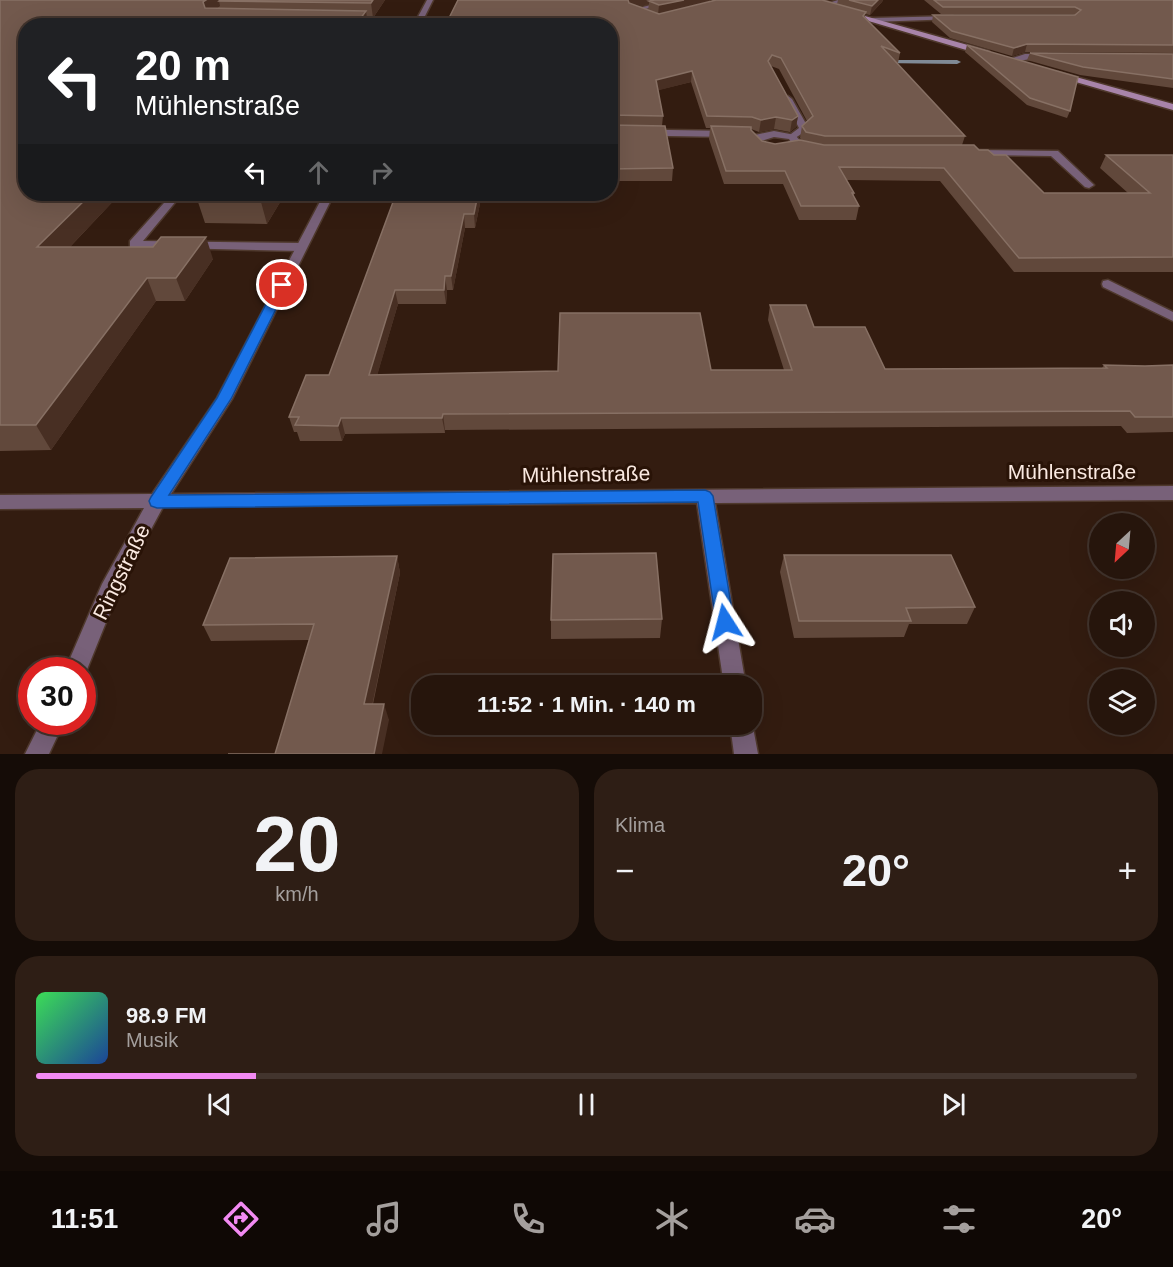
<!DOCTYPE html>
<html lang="de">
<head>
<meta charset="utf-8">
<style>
  body { margin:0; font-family:Arial,sans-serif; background:#2e1e15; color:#f1f3f6; height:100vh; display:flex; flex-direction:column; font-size:22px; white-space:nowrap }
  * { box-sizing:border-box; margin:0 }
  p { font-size:20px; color:#a49f9d }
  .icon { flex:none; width:33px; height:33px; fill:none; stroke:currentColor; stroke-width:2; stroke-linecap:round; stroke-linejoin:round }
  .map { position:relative; height:754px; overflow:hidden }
  .sheet { display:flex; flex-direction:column; gap:15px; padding:15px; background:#150c07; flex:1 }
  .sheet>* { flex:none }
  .hud { position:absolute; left:18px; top:18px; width:600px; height:183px; border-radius:24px; box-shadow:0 6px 24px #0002,0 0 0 2px #42342d; background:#202124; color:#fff; overflow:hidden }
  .needle { width:39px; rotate:206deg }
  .controls { position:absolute; left:1089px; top:513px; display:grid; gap:12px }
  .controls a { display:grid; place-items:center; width:66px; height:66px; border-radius:50%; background:#26150c; box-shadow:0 6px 24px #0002,0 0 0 2px #42342d; font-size:30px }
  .speed { position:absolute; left:18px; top:657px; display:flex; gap:12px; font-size:30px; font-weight:700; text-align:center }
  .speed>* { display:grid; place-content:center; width:78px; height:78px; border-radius:50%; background:#26150c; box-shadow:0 6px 24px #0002,0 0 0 2px #42342d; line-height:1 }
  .speed .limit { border:9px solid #d22; background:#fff; color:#111 }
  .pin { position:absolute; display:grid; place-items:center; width:51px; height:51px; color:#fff; margin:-26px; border:3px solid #fff; border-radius:50%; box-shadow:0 2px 6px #0007 }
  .me { position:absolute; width:66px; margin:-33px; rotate:351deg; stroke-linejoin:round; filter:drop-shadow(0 0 4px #0008) }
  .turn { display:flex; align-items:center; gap:21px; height:126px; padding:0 18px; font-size:27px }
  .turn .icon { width:78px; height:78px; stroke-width:2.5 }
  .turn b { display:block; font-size:42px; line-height:51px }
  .lanes { display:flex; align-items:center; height:57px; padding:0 18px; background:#0003; justify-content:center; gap:30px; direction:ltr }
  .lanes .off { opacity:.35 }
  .big { font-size:45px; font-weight:700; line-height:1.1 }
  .sheet .widget { flex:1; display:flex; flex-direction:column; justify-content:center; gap:9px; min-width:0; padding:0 21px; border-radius:24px; background:#2e1e15 }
  .sheet .dial { align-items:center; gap:0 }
  .dial b { font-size:78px; line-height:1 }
  .song { display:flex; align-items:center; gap:18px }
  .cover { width:72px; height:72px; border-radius:9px; background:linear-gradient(135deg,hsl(130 70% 55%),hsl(220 70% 35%)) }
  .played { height:6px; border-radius:3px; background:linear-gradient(90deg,#f28af3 20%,#42342d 20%) }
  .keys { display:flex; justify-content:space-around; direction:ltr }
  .heat { display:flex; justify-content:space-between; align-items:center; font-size:33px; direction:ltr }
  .sheet .tiles { flex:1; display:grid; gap:15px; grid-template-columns:1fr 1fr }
  .widget:last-child { grid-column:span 2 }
  .trip { position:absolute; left:411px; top:675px; width:351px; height:60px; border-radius:24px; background:#26150c; box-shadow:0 6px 24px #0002,0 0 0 2px #42342d; font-weight:700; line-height:60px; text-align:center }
  .menu { display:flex; height:96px; justify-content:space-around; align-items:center; background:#0f0805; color:#a49f9d }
  .menu .icon { width:42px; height:42px }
  .menu .current { color:#f28af3 }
  .menu b { font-size:27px; color:#f1f3f6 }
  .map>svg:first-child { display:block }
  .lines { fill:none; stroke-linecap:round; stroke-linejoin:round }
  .stream { fill:#808a96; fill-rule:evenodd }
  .lane-casing { stroke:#4f392d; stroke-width:3 }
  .street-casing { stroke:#4f392d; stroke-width:3 }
  .secondary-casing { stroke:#4f392d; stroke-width:3 }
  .lane { fill:#786179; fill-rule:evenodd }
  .street { fill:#786179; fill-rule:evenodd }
  .secondary { fill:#a884aa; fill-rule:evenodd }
  .wall { fill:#61483b; fill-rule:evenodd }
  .shaded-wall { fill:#482f23 }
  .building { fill:#72594d; stroke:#877064; stroke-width:1.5 }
  .route { fill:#1a73e8; stroke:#114b97; stroke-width:1.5 }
  .labels { text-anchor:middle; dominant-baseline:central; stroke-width:6; stroke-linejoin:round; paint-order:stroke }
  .street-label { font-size:21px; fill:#fae9e1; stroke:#291307 }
</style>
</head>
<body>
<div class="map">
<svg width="1173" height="754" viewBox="0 0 1173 754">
  <rect width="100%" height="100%" fill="#331c10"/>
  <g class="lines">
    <path class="stream" d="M879 60H957L961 62 957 64 881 63 877 61Z"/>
    <g class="lane-casing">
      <path id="lane" d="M838 0H849L822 8 819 6Z
        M953 16 955 19 872 22 869 20 872 18Z
        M346 21H417L420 23 417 25 348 24Z
        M788 96 792 99 809 129 792 140 787 137 799 128 784 99Z
        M172 194H182L143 241 301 243 307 247 301 251 130 247V241Z
        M1108 280 1173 312V321L1103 287 1102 284 1103 281Z"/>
    </g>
    <g class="street-casing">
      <path id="street" d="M427 0H433L420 26H413Z
        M672 0H684L641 10 645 13 642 15 630 10Z
        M1025 54H1047L1051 56 1011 62 1007 60Z
        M610 129 729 131 734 134 729 137 610 135Z
        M774 131 795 135 804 145C790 160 763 158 751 141L755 135ZM774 137 789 139 793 145C782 152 770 150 761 141Z
        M973 150 1058 151 1094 185 1089 188 1085 187 1051 156 969 155 968 153Z
        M324 194H334L232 399 171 494 1173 486V500L715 503 746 686H724L697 503 163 507 121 585 84 677 82 670H65L102 584 144 508 0 509V495L152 494 217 398Z
        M41 722H64L49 754H25Z
        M752 722 758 754H734L730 724H752Z"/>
    </g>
    <g class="secondary-casing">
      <path id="secondary" d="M847 11 989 51 990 53 983 55 845 14Z
        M1058 72 1173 104V110L1055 76 1054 74Z"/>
    </g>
    <use href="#lane" class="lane"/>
    <use href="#street" class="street"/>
    <use href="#secondary" class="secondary"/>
  </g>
  <path class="wall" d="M0 0H385L373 18H367L368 26H26V194H120L70 247 213 259 185 301H156L51 450 0 451Z
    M458 0H710L709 2 716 0H831L826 1 837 4 838 0H883L882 2 870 15 865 14V17L900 53 898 63 895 62 965 136 962 145 994 155 1044 193H1128L1100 168 1106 155H1173V272H1014L940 181 847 180 854 193V197L859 206 856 220H799L783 184H724L709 139 710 128H706L691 82 658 90 663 116 662 126 673 168 672 181H610V26ZM649 4 648 10 639 6ZM771 66 779 69 807 121 802 126 800 138 802 141 775 144 762 141 751 130V129L759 132 774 129 790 132 796 127 798 116Z
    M924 0H1173V53L1025 52 1012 56 950 38 932 22 933 15H1075L1073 14H941Z
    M967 45 1070 111 1067 118 1027 105 965 52Z
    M1030 53 1173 54V88L1080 75 1027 60Z
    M285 194 267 224 205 223 198 202Z
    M396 194H482L475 228H465L453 290H447L446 304H398L377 375 711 370H784L768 320 770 305 814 327 885 369 1102 368 1104 365 1145 366 1173 365V432L1127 433 1121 426 445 430V433L345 434 342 441H300L297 432H294L289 417 329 375Z
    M784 555 975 607 967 624H909L904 637 794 638 780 572Z
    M397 556 400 573 373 704 389 720 275 754 309 640 211 641 203 625Z
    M662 619 660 638 551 639V620Z"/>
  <path class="shaded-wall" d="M206 0H227L219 1 220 6 207 17 203 2Z
    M373 0H385L373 18 371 3Z
    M628 0H663L649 1V4L628 9Z
    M684 0H710L709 3 658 15 659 5Z
    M878 0H883L882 2 870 15 872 6Z
    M366 11 368 26H355Z
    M1027 44 1025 52 1012 56 1014 48Z
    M692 71 691 82 656 91V80Z
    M798 116 796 127 790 132 792 120Z
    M776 117 774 129 759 132 761 120Z
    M91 194H120L48 270 37 247Z
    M266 194H285L267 224 261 202Z
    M478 194H482L475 228 474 214Z
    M464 214 465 228 453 290 451 276Z
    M206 237 213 259 185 301 176 278Z
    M445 276 447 290 446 304 444 290Z
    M147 278 156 301 51 450 36 425Z
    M395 290 398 304 373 390 369 375Z
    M443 414 445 430V433L442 418Z
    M341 418 345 434 342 441 338 426Z
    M397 556 400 573 369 720 364 704Z
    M384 704 389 720 382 754H374Z"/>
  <path class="building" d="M0 0H206L203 2 205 8 366 11 355 26H26V194H91L37 247H153L161 237H206L176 278H147L36 425H0Z
    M220 0H373L371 3 219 1Z
    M458 0H628L629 3 659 14 716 0H822L866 12 863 16 900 53 881 46 965 136H825L806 132 802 126 813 116 781 58 772 55 768 61 798 116 792 120 776 117 761 120 752 117 707 116 692 71 656 80 663 116 610 115V26H445Z
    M655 0H684L659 5 649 1Z
    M849 0H878L872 6Z
    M934 0H1173V45L1027 44 1014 48 952 31 933 15H1075L1081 10 1075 7H943Z
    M967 45 1078 77 1070 111 1030 98Z
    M1030 53 1173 54V79L1083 67Z
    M610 125 665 126 673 168 610 169Z
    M711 126 751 127V130L762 141 775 144 800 140 824 145H974L979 150H988L994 155H1006L1044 193H1150L1106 155H1173V257L1019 258 944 168 839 167 854 193H852L859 206H801L785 171H726Z
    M204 194H266L261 202H198Z
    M396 194H478L474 214H464L451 276H445L444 290H395L369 375 558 371 560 313H700L711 370H792L770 305H806L814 327H865L885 369 1107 368 1104 365 1145 366 1173 365V417H1135L1130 411 443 414 442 418H341L338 426 295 425 299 417H289L306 375H329Z
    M656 553 662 619 551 620 553 554Z
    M784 555H951L975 607 906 608 911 621H799Z
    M397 556 364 704H384L374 754H228H275L314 624 203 625 230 558Z"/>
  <path class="route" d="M282 282 288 285 231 399 169 495 705 490 710 492 713 496 734 622 732 628 725 630 718 628 716 622 698 502 157 508 151 506 149 501 151 497 217 398 276 285Z"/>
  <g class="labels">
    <g class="street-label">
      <text x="1072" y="471">Mühlenstraße</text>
      <text transform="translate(586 474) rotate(-1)">Mühlenstraße</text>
      <text transform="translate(121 572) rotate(-64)">Ringstraße</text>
    </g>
  </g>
</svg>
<div class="controls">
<a><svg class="needle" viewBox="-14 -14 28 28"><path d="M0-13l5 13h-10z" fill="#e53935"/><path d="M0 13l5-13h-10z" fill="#a49f9d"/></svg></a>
<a><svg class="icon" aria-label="sound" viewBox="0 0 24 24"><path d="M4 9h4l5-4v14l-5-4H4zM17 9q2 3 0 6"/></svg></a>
<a><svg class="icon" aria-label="layers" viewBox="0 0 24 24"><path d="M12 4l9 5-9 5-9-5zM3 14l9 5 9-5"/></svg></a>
</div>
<div class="speed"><div class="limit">30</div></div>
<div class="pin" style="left:282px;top:285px;background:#d93025"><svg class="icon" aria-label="arrive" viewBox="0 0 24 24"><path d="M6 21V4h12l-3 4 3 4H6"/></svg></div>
<svg class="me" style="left:725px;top:622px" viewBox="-20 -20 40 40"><path d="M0-17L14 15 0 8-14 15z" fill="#1a73e8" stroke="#fff" stroke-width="4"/></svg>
<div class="trip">11:52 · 1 Min. · 140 m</div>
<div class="hud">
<div class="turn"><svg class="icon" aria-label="left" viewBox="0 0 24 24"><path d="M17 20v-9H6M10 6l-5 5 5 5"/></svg><div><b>20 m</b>Mühlenstraße</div></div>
<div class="lanes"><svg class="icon" aria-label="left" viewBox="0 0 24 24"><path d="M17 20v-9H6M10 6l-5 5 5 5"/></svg><svg class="icon off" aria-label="ahead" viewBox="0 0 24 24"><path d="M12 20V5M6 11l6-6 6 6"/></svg><svg class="icon off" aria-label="right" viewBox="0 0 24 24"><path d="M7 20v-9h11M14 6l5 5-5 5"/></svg></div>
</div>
</div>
<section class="sheet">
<div class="tiles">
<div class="widget dial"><b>20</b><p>km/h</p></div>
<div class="widget"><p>Klima</p>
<div class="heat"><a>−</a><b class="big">20°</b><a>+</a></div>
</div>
<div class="widget">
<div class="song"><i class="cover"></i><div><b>98.9 FM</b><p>Musik</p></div></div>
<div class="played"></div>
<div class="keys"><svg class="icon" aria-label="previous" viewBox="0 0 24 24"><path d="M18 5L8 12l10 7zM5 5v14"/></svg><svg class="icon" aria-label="pause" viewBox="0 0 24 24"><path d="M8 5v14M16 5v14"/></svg><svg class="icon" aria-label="next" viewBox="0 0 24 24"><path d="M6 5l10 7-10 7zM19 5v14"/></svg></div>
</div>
</div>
</section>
<nav class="menu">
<b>11:51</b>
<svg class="icon current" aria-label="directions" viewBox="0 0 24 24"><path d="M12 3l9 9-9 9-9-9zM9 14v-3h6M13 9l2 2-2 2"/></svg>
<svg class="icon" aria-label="music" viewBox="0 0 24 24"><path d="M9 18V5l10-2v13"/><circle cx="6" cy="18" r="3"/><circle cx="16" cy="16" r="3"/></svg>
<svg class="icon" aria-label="phone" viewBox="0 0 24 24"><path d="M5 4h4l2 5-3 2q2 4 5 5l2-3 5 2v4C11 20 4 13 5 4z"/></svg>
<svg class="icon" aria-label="climate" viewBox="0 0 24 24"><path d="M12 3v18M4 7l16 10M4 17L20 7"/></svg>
<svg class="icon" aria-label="car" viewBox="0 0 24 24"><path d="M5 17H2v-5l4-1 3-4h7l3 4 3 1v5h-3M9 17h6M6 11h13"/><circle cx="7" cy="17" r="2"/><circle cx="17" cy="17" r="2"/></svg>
<svg class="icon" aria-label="filters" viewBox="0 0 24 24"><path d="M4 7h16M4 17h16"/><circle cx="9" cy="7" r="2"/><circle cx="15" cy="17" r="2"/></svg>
<b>20°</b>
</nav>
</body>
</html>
